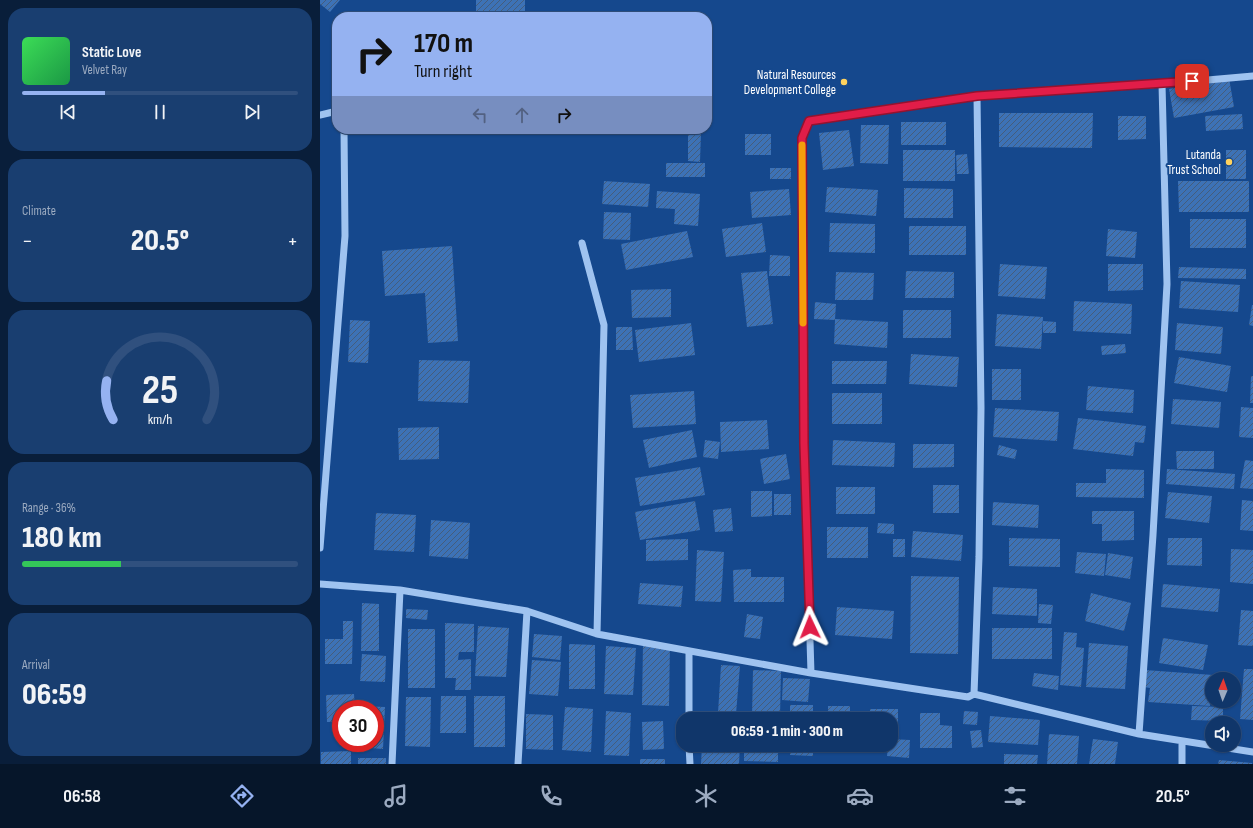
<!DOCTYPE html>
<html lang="en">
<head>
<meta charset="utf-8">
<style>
  body { margin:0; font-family:"Sofia Sans Condensed",sans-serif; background:#193e70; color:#f1f3f6; height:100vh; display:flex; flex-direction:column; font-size:15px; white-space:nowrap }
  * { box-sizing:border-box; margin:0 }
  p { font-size:13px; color:#9cabc1 }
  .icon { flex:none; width:22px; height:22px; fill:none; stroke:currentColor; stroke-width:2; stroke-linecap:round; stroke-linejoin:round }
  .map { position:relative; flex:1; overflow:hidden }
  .drawer { display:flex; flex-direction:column; gap:8px; padding:8px; background:#091e3a; width:320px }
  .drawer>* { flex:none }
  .top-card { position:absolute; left:12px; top:12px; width:380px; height:122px; border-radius:16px; box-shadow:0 1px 3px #0004,0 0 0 1px #30507e; background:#95b2f1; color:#111; overflow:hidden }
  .needle { width:26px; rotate:2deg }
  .controls { position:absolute; left:885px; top:672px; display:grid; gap:8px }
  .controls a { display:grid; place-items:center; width:36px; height:36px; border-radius:50%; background:#10366a; box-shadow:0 1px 3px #0004,0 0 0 1px #30507e; font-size:20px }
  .speed { position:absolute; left:12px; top:700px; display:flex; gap:8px; font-size:20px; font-weight:700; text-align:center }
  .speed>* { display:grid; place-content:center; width:52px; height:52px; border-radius:50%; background:#10366a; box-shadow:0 1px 3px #0004,0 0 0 1px #30507e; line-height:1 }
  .speed .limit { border:6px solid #d22; background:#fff; color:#111 }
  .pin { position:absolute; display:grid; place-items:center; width:34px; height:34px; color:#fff; margin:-17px; border-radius:8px; box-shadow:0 2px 6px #0006 }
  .me { position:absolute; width:44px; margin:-22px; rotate:358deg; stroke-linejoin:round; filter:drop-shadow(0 0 3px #0008) }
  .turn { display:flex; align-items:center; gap:14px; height:84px; padding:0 16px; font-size:18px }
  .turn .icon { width:52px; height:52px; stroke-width:2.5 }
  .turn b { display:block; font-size:28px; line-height:34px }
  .lanes { display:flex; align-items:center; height:38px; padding:0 16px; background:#0003; justify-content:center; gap:20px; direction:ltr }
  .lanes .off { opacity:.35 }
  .big { font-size:30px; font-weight:800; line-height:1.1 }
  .drawer .card { flex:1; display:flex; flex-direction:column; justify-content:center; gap:6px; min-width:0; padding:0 14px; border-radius:16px; background:#193e70 }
  .drawer .dial { align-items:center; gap:0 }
  .dial svg { height:104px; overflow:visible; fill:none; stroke:#30507e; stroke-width:7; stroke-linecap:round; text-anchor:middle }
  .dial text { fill:#f1f3f6; stroke:none }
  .song { display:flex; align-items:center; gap:12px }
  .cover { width:48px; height:48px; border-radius:6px; background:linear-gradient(135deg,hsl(130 70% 55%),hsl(140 70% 35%)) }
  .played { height:4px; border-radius:2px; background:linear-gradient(90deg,#95b2f1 30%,#30507e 30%) }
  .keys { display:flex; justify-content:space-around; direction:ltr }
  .heat { display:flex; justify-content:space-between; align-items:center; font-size:22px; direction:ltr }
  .charge { height:6px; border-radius:3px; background:linear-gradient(90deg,#34c759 36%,#30507e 0) }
  .trip { position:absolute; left:356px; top:712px; width:222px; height:40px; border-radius:16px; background:#10366a; box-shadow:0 1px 3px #0004,0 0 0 1px #30507e; font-weight:800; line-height:40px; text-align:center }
  .tab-bar { display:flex; height:64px; justify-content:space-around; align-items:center; background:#06162a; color:#9cabc1 }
  .tab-bar .icon { width:28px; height:28px }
  .tab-bar .on { color:#95b2f1 }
  .tab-bar b { font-size:18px; color:#f1f3f6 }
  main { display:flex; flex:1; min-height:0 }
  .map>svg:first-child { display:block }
  .building { fill:url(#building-hatch) }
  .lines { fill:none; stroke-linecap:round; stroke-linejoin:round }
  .minor { stroke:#9fc3f0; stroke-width:7 }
  .route-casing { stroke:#92132f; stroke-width:10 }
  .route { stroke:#e11d48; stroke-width:7 }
  .slow { stroke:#f59e0b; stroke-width:7 }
  .poi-dot { fill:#ffd25e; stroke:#15488d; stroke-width:1.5 }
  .labels { text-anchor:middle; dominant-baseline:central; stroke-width:4; stroke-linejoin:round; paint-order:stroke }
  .poi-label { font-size:13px; fill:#fff; stroke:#15488d; text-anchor:end }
</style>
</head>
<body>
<main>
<section class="drawer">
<div class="card">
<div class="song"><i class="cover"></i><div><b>Static Love</b><p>Velvet Ray</p></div></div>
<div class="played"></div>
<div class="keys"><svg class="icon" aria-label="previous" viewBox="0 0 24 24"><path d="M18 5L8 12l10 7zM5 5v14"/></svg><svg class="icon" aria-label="pause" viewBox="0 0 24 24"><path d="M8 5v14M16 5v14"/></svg><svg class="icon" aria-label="next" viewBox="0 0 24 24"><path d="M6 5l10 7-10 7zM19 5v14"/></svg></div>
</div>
<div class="card"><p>Climate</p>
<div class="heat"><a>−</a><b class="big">20.5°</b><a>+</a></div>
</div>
<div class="card dial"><svg viewBox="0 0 100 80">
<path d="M14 69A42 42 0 1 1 86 69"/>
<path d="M14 69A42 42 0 0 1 9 39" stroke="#95b2f1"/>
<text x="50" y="56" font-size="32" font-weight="700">25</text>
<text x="50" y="72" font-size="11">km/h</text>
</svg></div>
<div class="card"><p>Range · 36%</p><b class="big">180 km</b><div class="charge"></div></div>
<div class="card"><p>Arrival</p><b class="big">06:59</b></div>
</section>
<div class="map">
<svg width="933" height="764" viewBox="0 0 933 764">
  <defs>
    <pattern id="building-hatch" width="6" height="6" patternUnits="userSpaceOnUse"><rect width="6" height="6" fill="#3d72b6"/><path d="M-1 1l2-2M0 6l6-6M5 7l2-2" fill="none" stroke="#455d7c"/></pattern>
  </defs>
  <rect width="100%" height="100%" fill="#15488d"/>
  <path class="building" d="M0 0H20L10 12 0 4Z
    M156 0H205V17H156Z
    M909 78 914 107 854 118 849 89Z
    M679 113H773L772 148 679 147Z
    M922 114 923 129 886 131 885 116Z
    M798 116H826V139L798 140Z
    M581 122H626V145H581Z
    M541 125H569L568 164 540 163Z
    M529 130 534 166 503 170 499 133Z
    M368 133H381L380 162 368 161Z
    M425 134H451V155H425Z
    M583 150H635V181H583Z
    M906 150H926V179H906Z
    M647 154 649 174H637L636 155Z
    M346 163H385V177H346Z
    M450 168H471V179H450Z
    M284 181 330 184 328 207 282 204Z
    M858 181H929V212H859Z
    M507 187 558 190 556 216 505 212Z
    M584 188 633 189V218H584Z
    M469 189 471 215 432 218 430 192Z
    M337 191 380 194 378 226 354 224 355 209 336 208Z
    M284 212 311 213 310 240 283 239Z
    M870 219H926V248H870Z
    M442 223 446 252 406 257 402 229Z
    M510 223 555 224V253L509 252Z
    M589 226H646V255H589Z
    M788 229 817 232 815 258 786 256Z
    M367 231 373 257 306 270 301 244Z
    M132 246 138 341 108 343 105 293 65 296 62 251Z
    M450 255 470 256V276H449Z
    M680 264 727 267 725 299 678 296Z
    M788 264H823V290L788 291Z
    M859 267 926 269V279L858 278Z
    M447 271 453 324 427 327 421 273Z
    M586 271 634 272V298H585Z
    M516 272 554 273 553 300H515Z
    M861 281 920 285 918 312 859 308Z
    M351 289V317L312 318 311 290Z
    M754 301 812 304 811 334 753 331Z
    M495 302 516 304 515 319 568 322 567 348 514 344 515 320 494 319Z
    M932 305H933V326L929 325Z
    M583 310H631V338H583Z
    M677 314 723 317 721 349 675 346Z
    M30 320 50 321 48 363 28 362Z
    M723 321 736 322V333H723Z
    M371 323 375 355 319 362 315 330Z
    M857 323 903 327 901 354 855 350Z
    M296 327H312L313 350H296Z
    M805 344 806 353 782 355 781 346Z
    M591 354 639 357 637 387 589 384Z
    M859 357 911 366 907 392 854 383Z
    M99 360 150 361 148 403 98 401Z
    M512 361H567L566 384H512Z
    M672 369H701V400H672Z
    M931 376H933V403H930Z
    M768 386 814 390 813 413 766 410Z
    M374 391 376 424 313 428 310 395Z
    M512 393H562V424H512Z
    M853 399 901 402 899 428 851 424Z
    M921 407 933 408V438L919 437Z
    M675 408 739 412 737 441 673 437Z
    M758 418 826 426 824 443 815 442 813 456 753 449Z
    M447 420 449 449 401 452 400 422Z
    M119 427V459L79 460 78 428Z
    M372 430 377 457 329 468 323 440Z
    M385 440 400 442 398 459 383 457Z
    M513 440 575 443 574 467 512 465Z
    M593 444H634V467L593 468Z
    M679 445 697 450 695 459 677 455Z
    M856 451H894V469H857Z
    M466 454 470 479 444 484 440 459Z
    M925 460 933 461V489L920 488Z
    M380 467 385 495 320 506 315 478Z
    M786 469 824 470V498L756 497V483H786Z
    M847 469 915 474 914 489 846 484Z
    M613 485H639V513H613Z
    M516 487H555V514H516Z
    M431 491H452V516L431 517Z
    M848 492 892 496 889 523 845 518Z
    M454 494H471V515H454Z
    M922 500 933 501V531L920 530Z
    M375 501 380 530 320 540 315 512Z
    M673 502 719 505 718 528 672 525Z
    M411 508 413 531 395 532 393 510Z
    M772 511H814V540L782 541V524H772Z
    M56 513 96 515 94 552 54 550Z
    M111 520 150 523 148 559 109 556Z
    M558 523 574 524V534L557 533Z
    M507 527H548V558H507Z
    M593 531 643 535 641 561 591 557Z
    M689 538 740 539V567L689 566Z
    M848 538H882V566L847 565Z
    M368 539V560L326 561V540Z
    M573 539H585V557H573Z
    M911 549 933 550V584L910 582Z
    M377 550 404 552 401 602 375 601Z
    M757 552 786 554 784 576 755 573Z
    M788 553 813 557 810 579 785 575Z
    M431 569V577H464V602H414L413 570Z
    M591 576 639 577 638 654 590 653Z
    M320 583 363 586 361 607 318 604Z
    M843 584 900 589 898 612 841 607Z
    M673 587 717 589V616L672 614Z
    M771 593 811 603 804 631 765 621Z
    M42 603 59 604V651H41Z
    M719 604 733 605 731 624 718 623Z
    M517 607 574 611 572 639 515 635Z
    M86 609 108 610 107 620 86 618Z
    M921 610 933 611V646L918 645Z
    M427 614 443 617 440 639 424 637Z
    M23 621H33L32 664H5V639H23Z
    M125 623 154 624V652H139L138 660 151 659V690H135L136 678H125Z
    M158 626 189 628 186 677 155 676Z
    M672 628H732V659H672Z
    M88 629H115V688H88Z
    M744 632 757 633 756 647 764 648 761 687 740 685Z
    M214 634 242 636 240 660 212 657Z
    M843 638 888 645 883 670 839 663Z
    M323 643 350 644 349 706 322 705Z
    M769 643 808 646 805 689 766 687Z
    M249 644 275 645V689H249Z
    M286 646 316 648 313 695 284 694Z
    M42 654 66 656 65 682 40 681Z
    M212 660 241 662 238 696 209 694Z
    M401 665 420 666 416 714 398 713Z
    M924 669H933V720L920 719Z
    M433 670 461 671 460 717 432 716Z
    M825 670 893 675 890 706 828 702 830 688 824 687Z
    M714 673 739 676 738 690 712 686Z
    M463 678 490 679 488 702 462 700Z
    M34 694 35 709H21V722H7L6 695Z
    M121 696H146V733H120Z
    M154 696H185V747H154Z
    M86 697H111L110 747 85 746Z
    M470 705H493V719H470Z
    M40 706 65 707 63 749 38 747V743H55V709H40Z
    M508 706H530V719H508Z
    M872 706 903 707V721L871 720Z
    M245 707 273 709 271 752 242 750Z
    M550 709H578V731H571V719H550Z
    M286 711 311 713 309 756 284 755Z
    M644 711 658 712 657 725 643 724Z
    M600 713H620V725L632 726V748H600Z
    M206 714 233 715V750L206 749Z
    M670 716 720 720 718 745 668 742Z
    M343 721 344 749 323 750 322 722Z
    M661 730 663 747 652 748 650 731Z
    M729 734 759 736 757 764H727Z
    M571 739 590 740 589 758 567 756 568 745H571Z
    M773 739 798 742 795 764H769Z
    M382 745H420L419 764H381Z
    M424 745 458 746V762L424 761Z
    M470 745H493V756L470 755Z
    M508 745H530V749H508Z
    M31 751V764H1V752Z
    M684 754 718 755 717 764H684Z
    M38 758H66V764H38Z
    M320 759H345V764H320Z
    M899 760 932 763V764H898Z"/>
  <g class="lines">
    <path class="minor" d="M0 115 17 111
      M262 243 284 325 277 634
      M0 548 25 236 24 129
      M0 584 80 590 207 611 277 634 491 673 648 697 654 694 819 734 933 752
      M491 673 484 444 482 138 489 121 657 96 842 84 933 76
      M654 694 659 557 661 408 657 96
      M369 719V651
      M819 734 833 535 847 284 842 84
      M862 742V764
      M369 745 370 764
      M72 764 80 590
      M198 764 207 611"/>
  </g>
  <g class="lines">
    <g class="route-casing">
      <path id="route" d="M490 627 484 444 482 138 489 121 657 96 872 81"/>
    </g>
    <use href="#route" class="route"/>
    <path class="slow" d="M482 145 483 323"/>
  </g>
  <g class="poi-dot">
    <circle cx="524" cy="82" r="4"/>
    <circle cx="909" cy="162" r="4"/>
  </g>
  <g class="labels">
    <g class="poi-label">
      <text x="516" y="75">Natural Resources<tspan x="516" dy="15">Development College</tspan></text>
      <text x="901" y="155">Lutanda<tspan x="901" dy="15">Trust School</tspan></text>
    </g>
  </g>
</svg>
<div class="controls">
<a><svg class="needle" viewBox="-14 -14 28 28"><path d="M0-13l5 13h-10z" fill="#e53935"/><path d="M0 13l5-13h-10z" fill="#9cabc1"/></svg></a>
<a><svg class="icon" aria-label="sound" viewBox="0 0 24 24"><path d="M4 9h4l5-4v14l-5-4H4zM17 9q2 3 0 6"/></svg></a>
</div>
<div class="speed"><div class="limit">30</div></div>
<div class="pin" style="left:872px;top:81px;background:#d93025"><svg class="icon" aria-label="arrive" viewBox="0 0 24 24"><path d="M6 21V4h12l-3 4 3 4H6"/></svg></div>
<svg class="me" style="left:490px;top:627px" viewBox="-20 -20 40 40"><path d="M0-17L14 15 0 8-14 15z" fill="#e11d48" stroke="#fff" stroke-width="4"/></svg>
<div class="trip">06:59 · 1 min · 300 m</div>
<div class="top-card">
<div class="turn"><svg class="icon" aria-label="right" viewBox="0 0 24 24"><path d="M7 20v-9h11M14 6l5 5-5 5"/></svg><div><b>170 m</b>Turn right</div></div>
<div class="lanes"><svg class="icon off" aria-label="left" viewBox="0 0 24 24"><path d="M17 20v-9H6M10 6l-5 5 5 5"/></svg><svg class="icon off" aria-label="ahead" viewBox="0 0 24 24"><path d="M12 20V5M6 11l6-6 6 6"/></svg><svg class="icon" aria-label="right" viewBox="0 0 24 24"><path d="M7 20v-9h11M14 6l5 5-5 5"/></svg></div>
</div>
</div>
</main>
<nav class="tab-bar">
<b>06:58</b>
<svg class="icon on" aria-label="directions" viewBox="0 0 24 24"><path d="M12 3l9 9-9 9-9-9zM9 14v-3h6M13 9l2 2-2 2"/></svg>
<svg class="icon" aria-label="music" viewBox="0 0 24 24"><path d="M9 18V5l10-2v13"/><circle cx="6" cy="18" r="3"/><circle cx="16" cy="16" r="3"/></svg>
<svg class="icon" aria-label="phone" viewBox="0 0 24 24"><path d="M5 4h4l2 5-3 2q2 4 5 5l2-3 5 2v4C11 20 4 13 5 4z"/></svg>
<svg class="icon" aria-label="climate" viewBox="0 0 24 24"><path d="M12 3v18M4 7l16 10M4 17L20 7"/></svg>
<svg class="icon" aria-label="car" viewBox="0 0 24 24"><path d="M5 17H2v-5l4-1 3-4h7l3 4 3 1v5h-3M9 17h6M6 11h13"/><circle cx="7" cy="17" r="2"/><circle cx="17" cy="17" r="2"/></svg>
<svg class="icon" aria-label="filters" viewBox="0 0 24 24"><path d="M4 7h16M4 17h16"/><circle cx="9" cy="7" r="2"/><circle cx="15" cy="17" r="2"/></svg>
<b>20.5°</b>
</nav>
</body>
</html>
